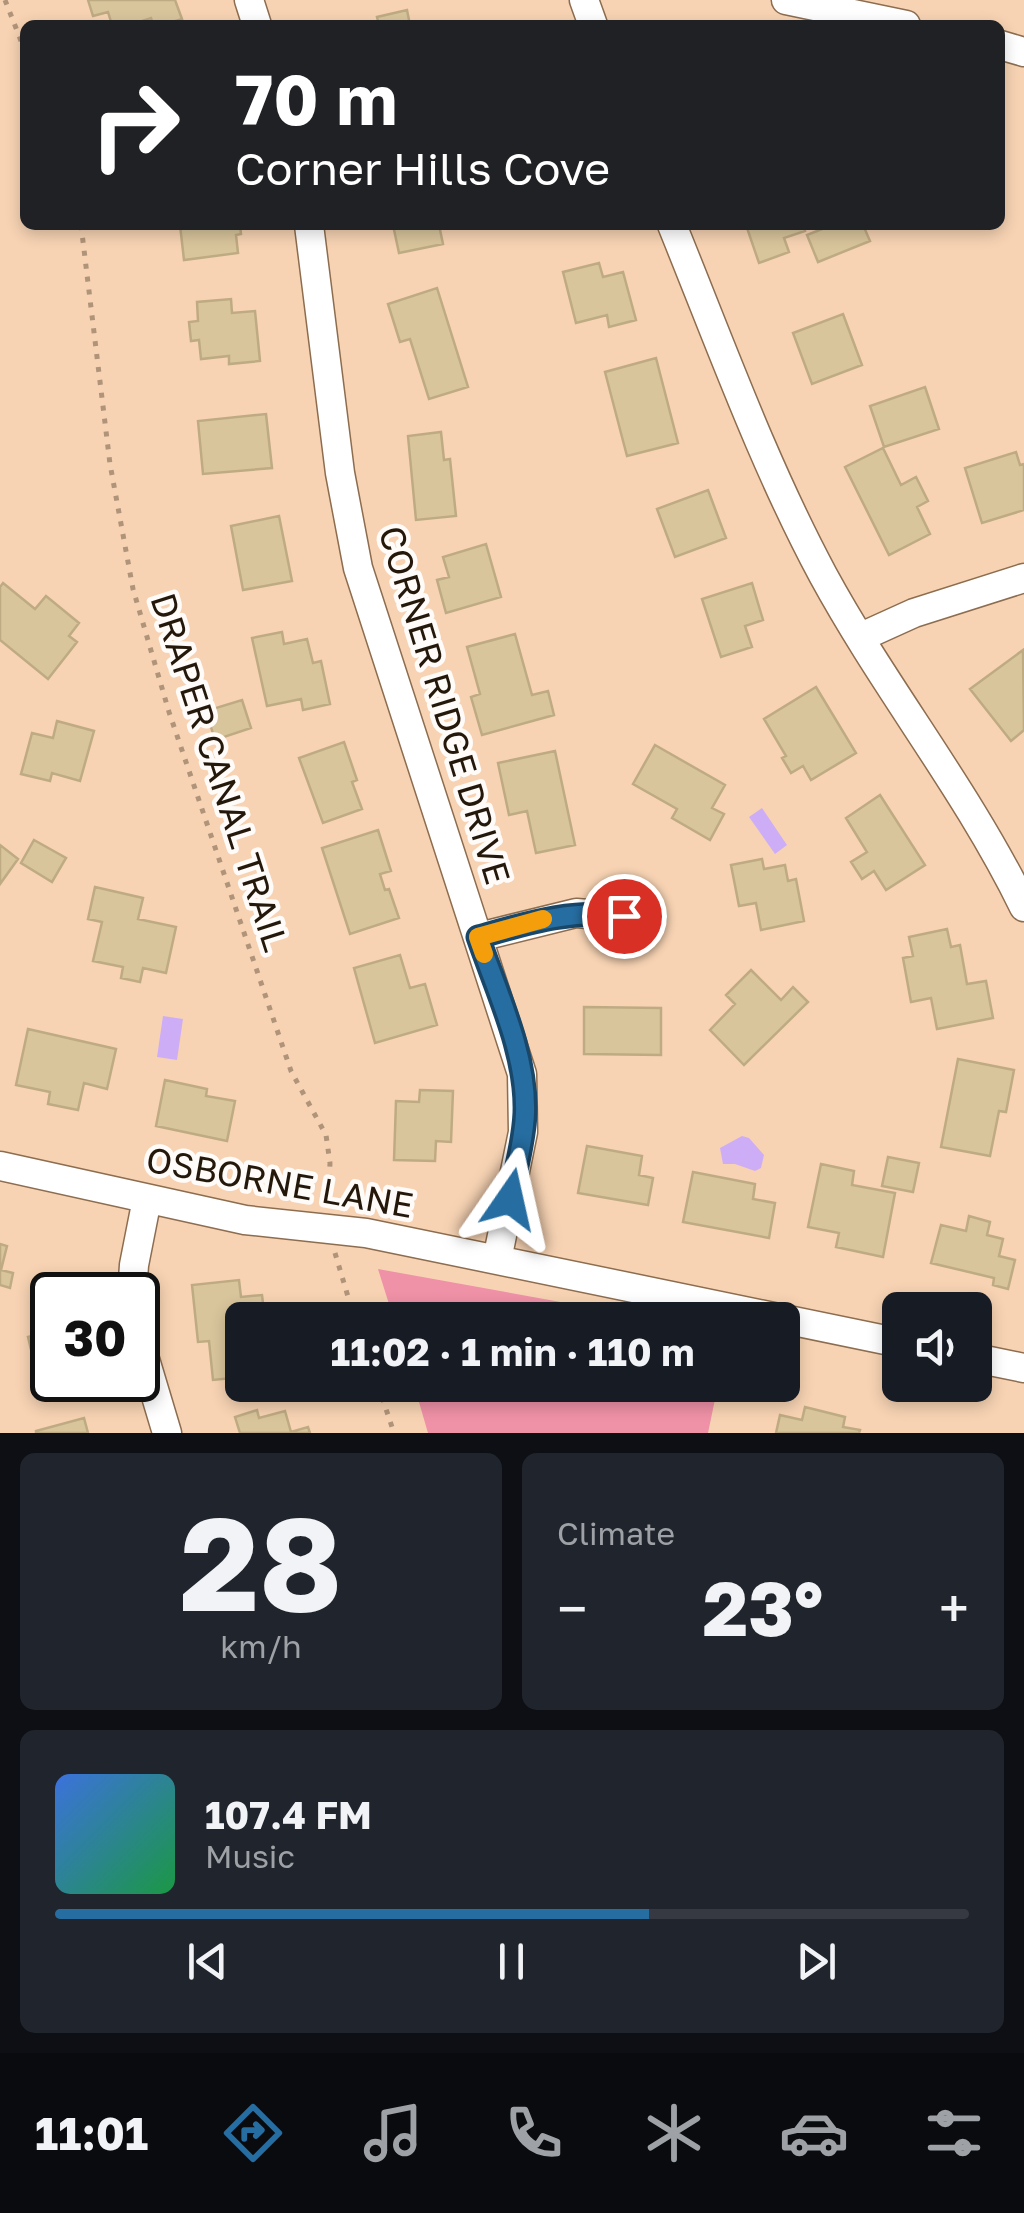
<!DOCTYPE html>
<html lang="en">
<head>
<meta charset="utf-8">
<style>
  body { margin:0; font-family:"Golos Text",sans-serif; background:#20242c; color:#f1f3f6; height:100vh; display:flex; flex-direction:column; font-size:38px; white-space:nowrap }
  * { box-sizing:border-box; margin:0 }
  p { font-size:32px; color:#9ea1a6 }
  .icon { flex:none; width:55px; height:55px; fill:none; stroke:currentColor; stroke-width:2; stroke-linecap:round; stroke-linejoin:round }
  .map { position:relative; height:1433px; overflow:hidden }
  .drawer { display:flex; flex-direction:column; gap:20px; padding:20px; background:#0d0f14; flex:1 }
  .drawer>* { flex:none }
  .top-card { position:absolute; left:20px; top:20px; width:985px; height:210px; border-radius:15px; box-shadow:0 5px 15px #0003; background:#202124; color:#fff; overflow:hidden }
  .buttons { position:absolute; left:882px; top:1292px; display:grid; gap:20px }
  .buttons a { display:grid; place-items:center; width:110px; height:110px; border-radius:15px; background:#171b24; box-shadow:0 5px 15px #0003; font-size:50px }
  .speed { position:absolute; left:30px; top:1272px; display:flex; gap:20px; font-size:50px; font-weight:700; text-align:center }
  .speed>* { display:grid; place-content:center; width:130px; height:130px; border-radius:50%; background:#171b24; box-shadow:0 5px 15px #0003; line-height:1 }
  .speed .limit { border:5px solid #111; border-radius:15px; background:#fff; color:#111 }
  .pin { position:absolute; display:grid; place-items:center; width:85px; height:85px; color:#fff; margin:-42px; border:5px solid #fff; border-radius:50%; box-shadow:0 2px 10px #0007 }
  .me { position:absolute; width:110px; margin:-55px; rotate:11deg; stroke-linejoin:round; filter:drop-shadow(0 0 8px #0008) }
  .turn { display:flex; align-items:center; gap:35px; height:210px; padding:0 50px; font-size:45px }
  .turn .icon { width:130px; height:130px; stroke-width:2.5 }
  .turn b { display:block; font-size:70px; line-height:85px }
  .big { font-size:75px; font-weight:700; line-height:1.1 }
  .drawer .tile { flex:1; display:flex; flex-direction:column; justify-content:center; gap:15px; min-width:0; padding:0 35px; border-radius:15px; background:#20242c }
  .drawer .dial { align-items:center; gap:0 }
  .dial b { font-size:130px; line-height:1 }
  .song { display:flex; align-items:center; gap:30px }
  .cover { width:120px; height:120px; border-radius:15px; background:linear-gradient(135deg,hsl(220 70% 55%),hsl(140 70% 35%)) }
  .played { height:10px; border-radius:5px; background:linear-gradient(90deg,#266da1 65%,#363941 65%) }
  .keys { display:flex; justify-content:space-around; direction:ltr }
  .heat { display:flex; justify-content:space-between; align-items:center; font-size:55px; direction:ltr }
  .drawer .tiles { flex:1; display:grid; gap:20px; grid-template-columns:1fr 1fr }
  .tile:last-child { grid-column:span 2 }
  .trip { position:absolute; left:225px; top:1302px; width:575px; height:100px; border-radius:15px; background:#171b24; box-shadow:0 5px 15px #0003; font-weight:700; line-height:100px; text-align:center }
  .tab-bar { display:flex; height:160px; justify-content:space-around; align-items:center; background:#090b0e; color:#9ea1a6 }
  .tab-bar .icon { width:70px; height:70px }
  .tab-bar .on { color:#266da1 }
  .tab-bar b { font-size:45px; color:#f1f3f6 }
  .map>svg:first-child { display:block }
  .green { fill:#ef91a7 }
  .water { fill:#ceadf7 }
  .building { fill:#d9c59c; stroke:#bfab83; stroke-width:2.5 }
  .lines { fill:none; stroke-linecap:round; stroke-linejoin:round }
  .minor-casing { stroke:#8d6d4f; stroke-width:31 }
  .path { stroke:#b0947a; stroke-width:5; stroke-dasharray:5 8; stroke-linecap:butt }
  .minor { stroke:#fff; stroke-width:28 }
  .route-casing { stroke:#194769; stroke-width:25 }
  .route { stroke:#266da1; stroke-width:18 }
  .slow { stroke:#f59e0b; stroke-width:18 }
  .labels { text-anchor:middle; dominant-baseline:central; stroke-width:9; stroke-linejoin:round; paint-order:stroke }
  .street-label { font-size:35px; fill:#24180b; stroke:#fffbf8 }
</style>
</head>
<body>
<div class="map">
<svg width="1024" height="1433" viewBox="0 0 1024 1433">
  <rect width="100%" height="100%" fill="#f7d3b3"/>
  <path class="green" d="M378 1269 660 1320H394Z
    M414 1385H718L708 1433H428Z"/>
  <path class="water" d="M762 808 787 845 775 854 749 817Z
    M163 1016 183 1019 177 1060 157 1057Z
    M742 1136 749 1138 764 1155 761 1168 755 1171 735 1164H723L720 1148Z"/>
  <path class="building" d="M88 0H175L182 19 163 25H153L151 18 130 25H112L108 12 93 16Z
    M407 10 410 25H379L377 17Z
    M180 225H240L241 234 236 235 238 253 184 260Z
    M393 225H439L443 244 399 253Z
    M746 225H803L805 231 784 238 789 252 759 263Z
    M832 225H863L870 241 818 262 807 235Z
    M599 263 603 277 623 272 636 320 609 327 607 315 576 323 563 272Z
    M437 288 468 387 429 399 410 339 400 342 388 304Z
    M231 299 232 313 255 311 260 361 229 364V356L201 359 199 340 191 341 189 322 198 321 197 302Z
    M843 314 862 365 812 384 793 333Z
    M656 358 678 443 627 456 605 372Z
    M925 387 939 429 884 447 870 406Z
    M266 414 272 468 203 474 198 421Z
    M441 432 444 460 450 459 456 516 416 520 408 436Z
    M883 448 901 485 916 477 928 501 917 507 930 534 889 555 845 467Z
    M1016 452 1020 465 1024 464V510L982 523 965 468Z
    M708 490 726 538 675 557 657 509Z
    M279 516 292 581 243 590 231 526Z
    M486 544 501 597 446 613 437 580 449 577 443 557Z
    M3 583 35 609 46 596 79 623 69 636 77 642 48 679 0 640V587Z
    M752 583 763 620 745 626 752 647 721 657 702 599Z
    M282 632 284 644 307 639 313 663 321 661 330 704 303 710 301 699 267 706 252 638Z
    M515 634 532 695 548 691 554 715 482 735 471 697 480 694 467 647Z
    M1023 650 1024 730 1011 741 970 689Z
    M816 687 856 753 811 780 803 766 791 773 782 758 786 756 764 719Z
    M242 700 251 728 215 740 206 711Z
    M57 721 94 731 80 781 52 773 50 781 21 774 32 733 53 738Z
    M344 742 357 780 352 782 362 809 323 823 299 758Z
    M655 745 725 785 712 808 724 814 710 840 672 818 677 809 633 784Z
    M555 751 575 845 536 853 527 811 509 815 498 763Z
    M880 795 925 865 886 890 874 871 862 879 851 862 867 852 846 818Z
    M378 830 391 871 380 874 385 890 389 889 399 918 350 934 322 848Z
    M34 840 66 858 52 882 21 863Z
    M0 845 18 859 0 884Z
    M762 859 764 869 785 865 788 881 796 879 804 921 761 930 756 903 739 906 731 865Z
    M95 887 143 898 138 919 176 927 166 973 143 968 140 982 121 978 123 967 93 961 102 922 88 919Z
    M947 929 951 947 960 945 967 984 986 981 993 1018 937 1029 931 998 911 1002 903 958 913 956 909 937Z
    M400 955 410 988 425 984 437 1025 375 1043 354 968Z
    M751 970 781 1000 793 987 808 1002 744 1065 710 1030 735 1004 726 995Z
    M584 1007 661 1008V1055L584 1054Z
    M28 1029 116 1049 107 1089 84 1083 78 1110 48 1104 50 1092 16 1085Z
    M958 1059 1014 1070 1006 1112 999 1111 990 1156 941 1147Z
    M165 1080 207 1089 206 1096 235 1101 227 1141 156 1126Z
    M420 1090 453 1091 451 1142 436 1141 435 1161 394 1160 396 1101 419 1102Z
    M587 1146 642 1156 639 1175 653 1178 648 1205 578 1193Z
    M888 1157 919 1163 913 1192 882 1186Z
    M821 1164 854 1171 852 1185 895 1193 883 1257 836 1247 839 1233 808 1227Z
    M693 1172 755 1184 753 1199 775 1203 769 1238 683 1222Z
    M969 1216 990 1222 987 1235 1003 1239 999 1256 1015 1260 1008 1289 993 1285 994 1278 931 1263 941 1225 966 1231Z
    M0 1244 7 1246 1 1270 13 1273 10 1288 0 1285Z
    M239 1280 241 1297 262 1295 265 1320H242V1377L213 1380 209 1341 198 1342 192 1285Z
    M52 1331V1380H84L85 1385 42 1396 28 1337Z
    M805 1407 845 1417 843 1427 860 1430 859 1433H776L780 1415 802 1420Z
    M257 1410 259 1418 285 1411 291 1432 308 1427 310 1433H240L235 1417Z
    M84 1418 88 1433H36V1431Z"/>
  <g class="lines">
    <g class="minor-casing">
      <path id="minor" d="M249 0 257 25
        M584 0 593 25
        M786 0 906 25
        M1000 45 1024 52
        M309 225 340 473 358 568 522 1074 523 1132 497 1260
        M672 225C720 343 763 463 823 575 885 689 967 790 1024 907
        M861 637 914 613 1024 578
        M479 937 576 913 651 919
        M0 1166 245 1220 366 1233 900 1343
        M132 1295 134 1265 147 1199
        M138 1336 167 1433
        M975 1358 1024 1368"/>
    </g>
    <path class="path" d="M5 0 25 51
      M81 225 110 464 133 589 169 712 291 1071 326 1135 330 1163 328 1203
      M335 1253 355 1320
      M378 1385 394 1433"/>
    <use href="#minor" class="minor"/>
  </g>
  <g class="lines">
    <g class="route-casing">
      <path id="route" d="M510 1199C515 1171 524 1142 525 1113 527 1054 497 992 478 937 528 923 572 909 624 916"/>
    </g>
    <use href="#route" class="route"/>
    <path class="slow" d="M484 954 478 937 543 919"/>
  </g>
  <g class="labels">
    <g class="street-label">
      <text transform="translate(445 705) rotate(73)">CORNER RIDGE DRIVE</text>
      <text transform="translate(220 772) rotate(72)">DRAPER CANAL TRAIL</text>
      <text transform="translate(280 1182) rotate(10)">OSBORNE LANE</text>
    </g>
  </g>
</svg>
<div class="buttons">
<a><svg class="icon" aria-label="sound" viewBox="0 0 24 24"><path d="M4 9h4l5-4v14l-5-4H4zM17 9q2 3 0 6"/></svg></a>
</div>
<div class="speed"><div class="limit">30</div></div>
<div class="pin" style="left:624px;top:916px;background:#d93025"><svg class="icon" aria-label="arrive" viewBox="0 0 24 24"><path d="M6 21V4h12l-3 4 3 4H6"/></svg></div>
<svg class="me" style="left:510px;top:1199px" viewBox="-20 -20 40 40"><path d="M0-17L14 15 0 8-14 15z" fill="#266da1" stroke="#fff" stroke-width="4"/></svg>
<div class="trip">11:02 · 1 min · 110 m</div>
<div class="top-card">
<div class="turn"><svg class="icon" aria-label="right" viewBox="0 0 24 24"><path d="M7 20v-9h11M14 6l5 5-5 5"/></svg><div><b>70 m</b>Corner Hills Cove</div></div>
</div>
</div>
<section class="drawer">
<div class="tiles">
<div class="tile dial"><b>28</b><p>km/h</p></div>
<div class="tile"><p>Climate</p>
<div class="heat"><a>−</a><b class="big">23°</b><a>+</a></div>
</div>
<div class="tile">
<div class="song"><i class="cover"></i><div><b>107.4 FM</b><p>Music</p></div></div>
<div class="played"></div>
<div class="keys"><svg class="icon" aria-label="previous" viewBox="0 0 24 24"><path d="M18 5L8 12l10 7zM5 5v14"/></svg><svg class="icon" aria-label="pause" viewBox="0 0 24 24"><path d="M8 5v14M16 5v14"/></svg><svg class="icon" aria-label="next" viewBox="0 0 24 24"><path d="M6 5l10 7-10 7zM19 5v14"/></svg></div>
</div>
</div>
</section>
<nav class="tab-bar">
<b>11:01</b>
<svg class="icon on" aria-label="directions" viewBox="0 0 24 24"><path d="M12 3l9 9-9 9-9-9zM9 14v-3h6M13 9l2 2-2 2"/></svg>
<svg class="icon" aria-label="music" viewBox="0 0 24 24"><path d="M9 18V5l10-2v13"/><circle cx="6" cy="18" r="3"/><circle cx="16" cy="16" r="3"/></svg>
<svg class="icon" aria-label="phone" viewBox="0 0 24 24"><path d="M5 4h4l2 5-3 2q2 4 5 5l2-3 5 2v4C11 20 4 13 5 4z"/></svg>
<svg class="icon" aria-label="climate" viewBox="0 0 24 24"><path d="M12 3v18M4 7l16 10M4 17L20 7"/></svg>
<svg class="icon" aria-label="car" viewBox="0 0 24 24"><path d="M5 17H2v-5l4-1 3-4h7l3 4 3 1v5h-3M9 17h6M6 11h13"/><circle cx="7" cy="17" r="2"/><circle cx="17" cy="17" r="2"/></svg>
<svg class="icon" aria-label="filters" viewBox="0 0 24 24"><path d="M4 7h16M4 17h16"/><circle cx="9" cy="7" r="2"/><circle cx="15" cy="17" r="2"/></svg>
</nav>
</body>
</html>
